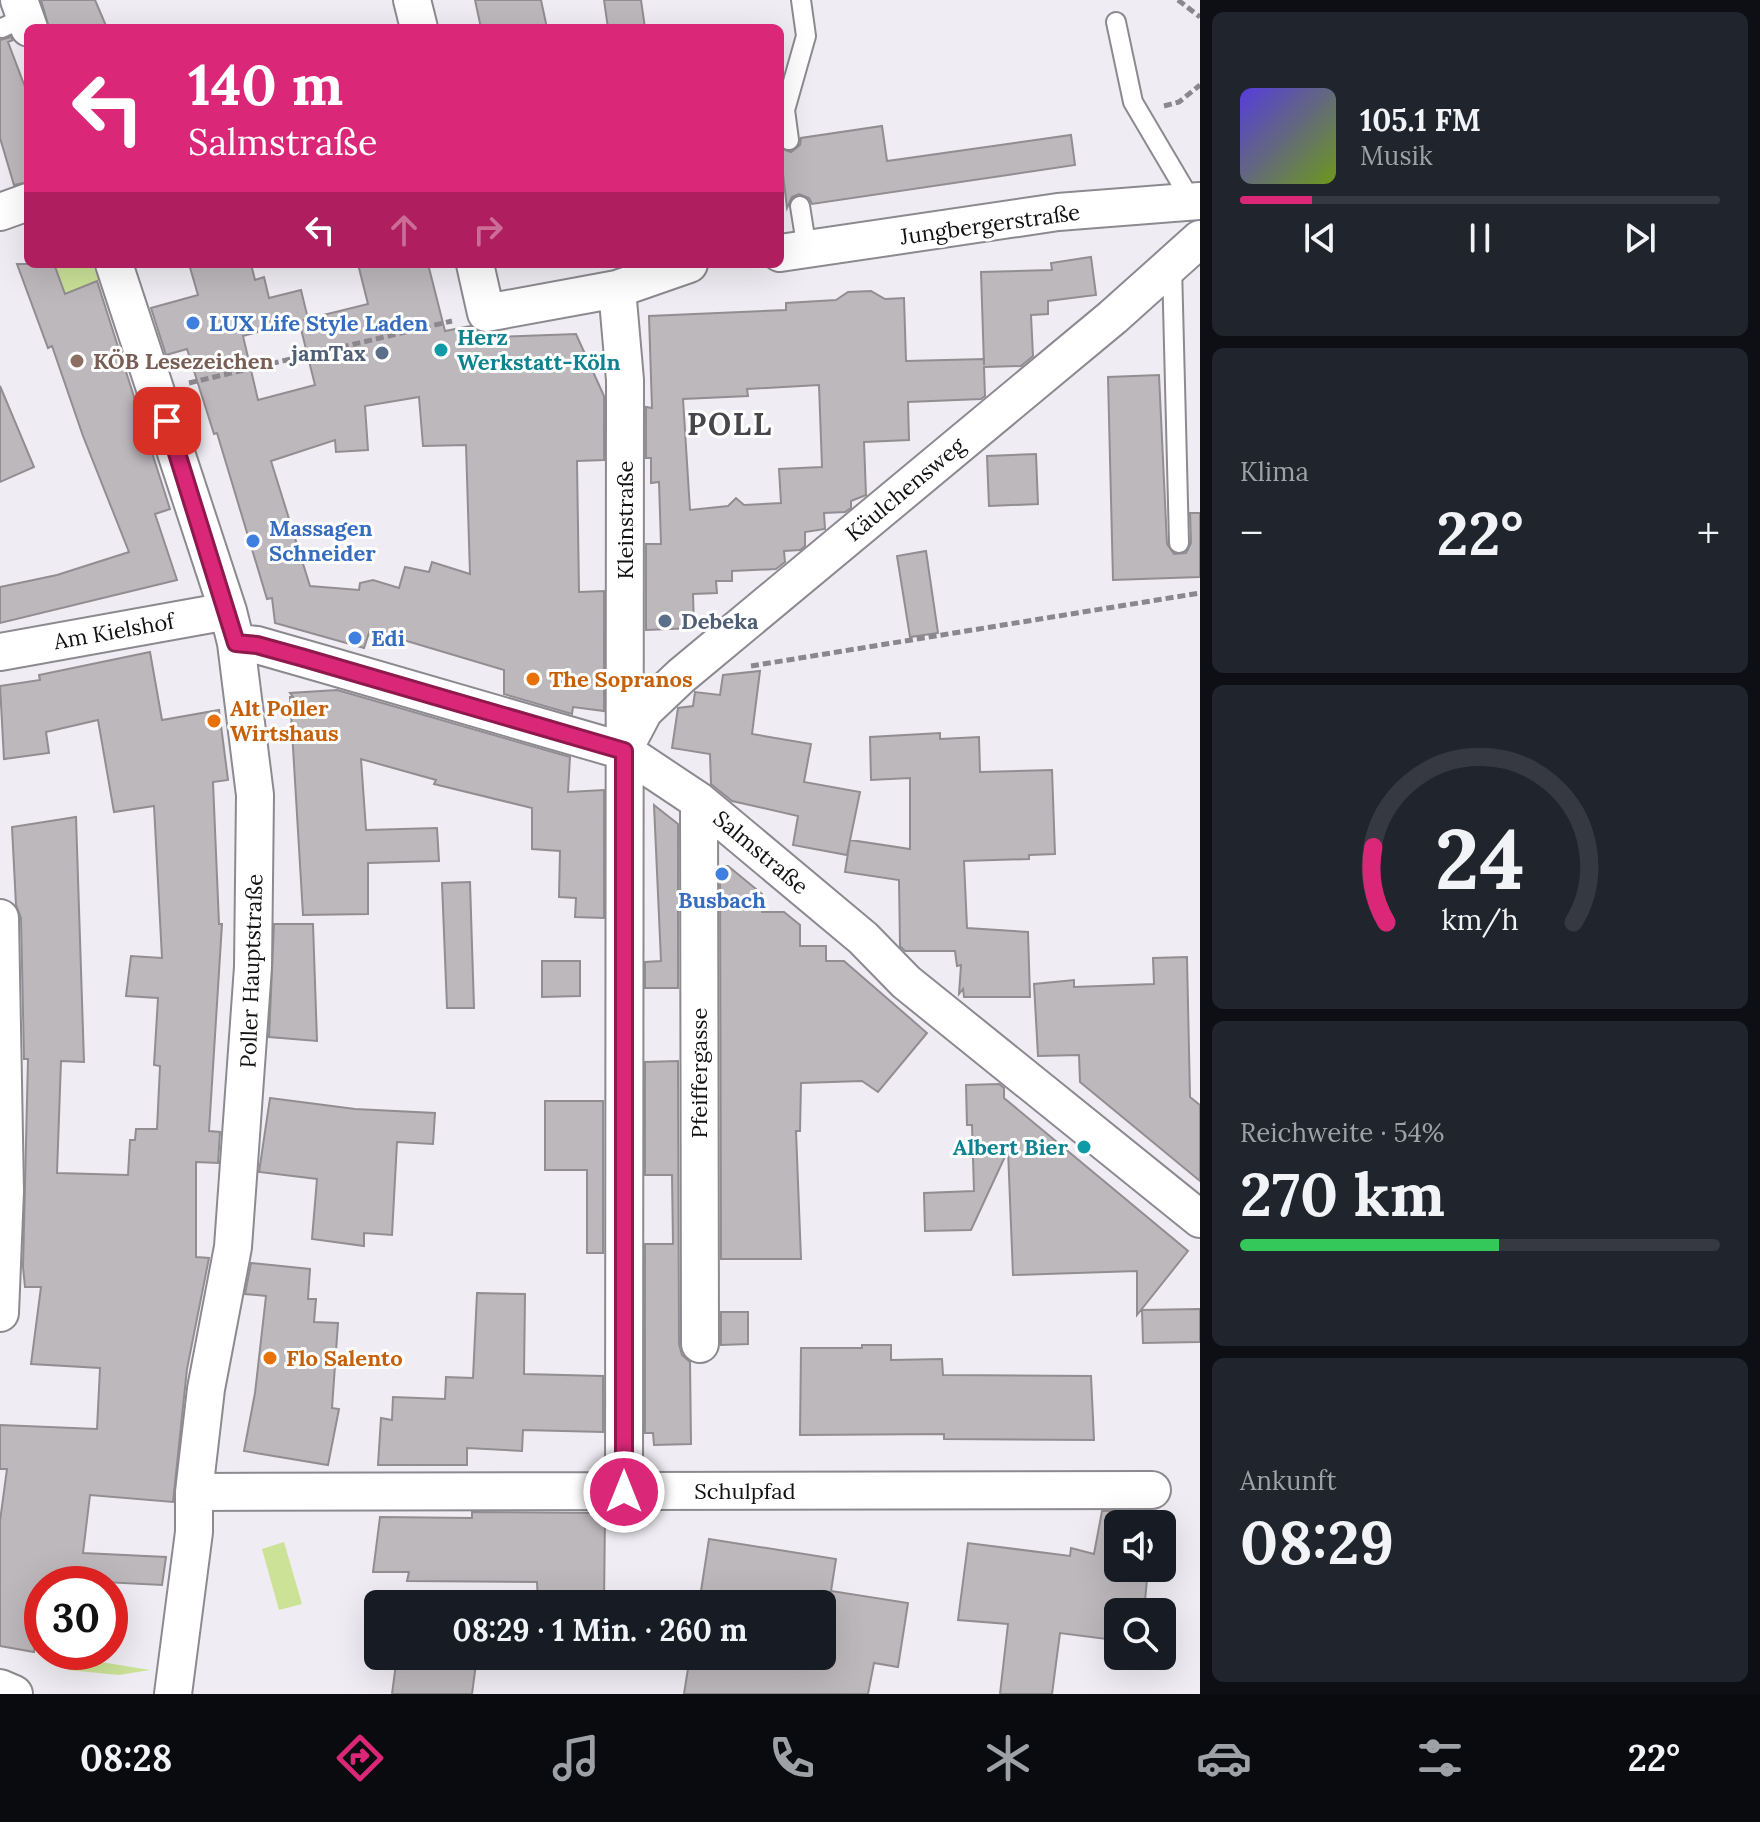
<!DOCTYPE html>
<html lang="de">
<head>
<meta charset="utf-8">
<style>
  body { margin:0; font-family:Lora,serif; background:#20242c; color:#f1f3f6; height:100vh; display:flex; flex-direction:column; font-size:30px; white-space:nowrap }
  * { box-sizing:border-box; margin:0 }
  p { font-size:26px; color:#9ea1a6 }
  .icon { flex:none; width:44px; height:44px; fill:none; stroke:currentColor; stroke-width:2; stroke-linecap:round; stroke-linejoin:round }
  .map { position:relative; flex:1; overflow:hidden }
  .sheet { display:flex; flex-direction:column; gap:12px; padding:12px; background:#0d0f14; width:560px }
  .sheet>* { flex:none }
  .banner { position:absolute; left:24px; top:24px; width:760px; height:244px; border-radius:12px; box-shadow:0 8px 32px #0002; background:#db2777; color:#fff; overflow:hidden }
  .tools { position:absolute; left:1104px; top:1510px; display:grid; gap:16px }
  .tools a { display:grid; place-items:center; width:72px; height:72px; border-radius:12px; background:#171b24; box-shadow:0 8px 32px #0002; font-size:40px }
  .speed { position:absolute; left:24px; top:1566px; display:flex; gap:16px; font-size:40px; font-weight:700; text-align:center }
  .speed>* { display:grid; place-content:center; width:104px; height:104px; border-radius:50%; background:#171b24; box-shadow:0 8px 32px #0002; line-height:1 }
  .speed .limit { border:12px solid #d22; background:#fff; color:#111 }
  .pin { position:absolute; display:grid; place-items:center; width:68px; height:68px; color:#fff; margin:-34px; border-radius:16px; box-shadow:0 4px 12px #0006 }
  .me { position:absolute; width:88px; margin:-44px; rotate:0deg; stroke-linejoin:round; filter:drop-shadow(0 0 6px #0008) }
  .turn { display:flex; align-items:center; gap:28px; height:168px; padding:0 32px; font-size:36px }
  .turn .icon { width:104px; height:104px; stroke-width:2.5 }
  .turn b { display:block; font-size:56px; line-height:68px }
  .lanes { display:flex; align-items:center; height:76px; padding:0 32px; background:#0003; justify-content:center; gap:40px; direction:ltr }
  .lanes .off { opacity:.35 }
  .big { font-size:60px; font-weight:800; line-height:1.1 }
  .sheet .card { flex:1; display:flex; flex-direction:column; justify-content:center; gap:12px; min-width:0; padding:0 28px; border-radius:12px; background:#20242c }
  .sheet .dial { align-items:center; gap:0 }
  .dial svg { height:208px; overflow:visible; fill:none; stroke:#363941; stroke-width:7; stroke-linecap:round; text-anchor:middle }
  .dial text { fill:#f1f3f6; stroke:none }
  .song { display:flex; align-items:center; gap:24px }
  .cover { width:96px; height:96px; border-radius:12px; background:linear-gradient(135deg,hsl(250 70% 55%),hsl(80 70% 35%)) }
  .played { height:8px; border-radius:4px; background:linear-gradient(90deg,#db2777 15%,#363941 15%) }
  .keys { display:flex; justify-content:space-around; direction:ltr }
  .heat { display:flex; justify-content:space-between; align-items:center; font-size:44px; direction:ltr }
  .charge { height:12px; border-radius:6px; background:linear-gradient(90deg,#34c759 54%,#363941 0) }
  .trip { position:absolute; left:364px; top:1590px; width:472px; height:80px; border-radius:12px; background:#171b24; box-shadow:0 8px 32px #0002; font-weight:800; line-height:80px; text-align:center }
  .dock { display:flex; height:128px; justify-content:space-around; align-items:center; background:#090b0e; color:#9ea1a6 }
  .dock .icon { width:56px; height:56px }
  .dock .selected { color:#db2777 }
  .dock b { font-size:36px; color:#f1f3f6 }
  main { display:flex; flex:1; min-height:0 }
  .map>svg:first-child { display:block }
  .green { fill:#cbe297 }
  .building { fill:#bdb8bc; stroke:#928d91; stroke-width:2; fill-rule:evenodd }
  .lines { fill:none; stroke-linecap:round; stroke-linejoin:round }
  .service-casing { stroke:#8c8a90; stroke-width:22 }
  .minor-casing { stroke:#8c8a90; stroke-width:40 }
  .path { stroke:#8a888d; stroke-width:5; stroke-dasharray:8 4; stroke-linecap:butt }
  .service { stroke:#fff; stroke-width:18 }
  .minor { stroke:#fff; stroke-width:36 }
  .route-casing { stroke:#8e194d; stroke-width:20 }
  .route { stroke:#db2777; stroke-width:14 }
  .shop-dot { fill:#3f7fe0; stroke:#fff; stroke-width:3 }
  .culture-dot { fill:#0f9aa8; stroke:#fff; stroke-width:3 }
  .service-dot { fill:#5c6f8a; stroke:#fff; stroke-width:3 }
  .education-dot { fill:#8d6e63; stroke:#fff; stroke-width:3 }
  .food-dot { fill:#e8710a; stroke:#fff; stroke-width:3 }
  .labels { text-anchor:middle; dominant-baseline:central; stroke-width:6; stroke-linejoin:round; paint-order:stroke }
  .street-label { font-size:22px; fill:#111012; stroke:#fff }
  .shop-label { font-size:22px; font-weight:bold; fill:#366cbe; stroke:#fff; text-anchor:start }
  .culture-label { font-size:22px; font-weight:bold; fill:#0d838f; stroke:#fff; text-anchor:start }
  .service-label { font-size:22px; font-weight:bold; fill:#4e5e75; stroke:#fff; text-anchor:end }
  .education-label { font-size:22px; font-weight:bold; fill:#785e54; stroke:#fff; text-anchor:start }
  .food-label { font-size:22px; font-weight:bold; fill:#c56008; stroke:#fff; text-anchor:start }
  .district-label { font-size:30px; font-weight:bold; letter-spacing:2px; fill:#47464a; stroke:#fff }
</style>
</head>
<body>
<main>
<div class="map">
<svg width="1200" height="1694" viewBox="0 0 1200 1694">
  <rect width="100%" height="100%" fill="#efedf3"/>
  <path class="green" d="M54 264H92L99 280 65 294Z
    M284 1542 302 1604 279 1610 262 1549Z
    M70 1657 150 1670 119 1675 68 1670Z"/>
  <path class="building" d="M41 0H95L107 28H49Z
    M475 0H541L547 28H481Z
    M604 0H641L645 28H608Z
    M11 37 13 40 8 42 28 95V182L14 185 0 138V40Z
    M882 126 887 161 1071 135 1075 165 812 204 809 198 799 194 792 197 787 208 780 148 791 152 800 145 801 138Z
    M1091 257 1096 295 1048 301V314L1031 315 1033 356 1021 366 984 367 985 396 981 399 908 402 909 440 864 442 866 495 851 501V508L845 512 824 513 825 529 805 532V546L800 550 784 551 785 562 776 569 732 571V581H716L717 593 693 594 694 628 646 630V544H661L659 482 651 483V458H646V407L652 408 649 316 786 310V303L836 300 848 292 871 291 885 299 904 298 906 361 984 359V365L981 272 1052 270 1051 263ZM819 385 822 467 779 469 781 503 744 505 736 498 728 506 690 510 683 399 748 396 747 389Z
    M17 264H54L65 294 97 281 170 509 155 514 177 580 0 623V587L57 575 129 552 83 436 52 346 48 348Z
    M189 264H251L255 280 264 277 269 298 301 290 308 319 303 320 368 304 358 264H428L445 331 470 326 480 333 498 332V337L576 334 604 396V460L577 461 579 592 604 591V711L573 707 572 714 504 694V670L370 630 364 648 275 623 272 598 267 599 217 433 214 434 187 349 166 355 151 308 198 295ZM299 321 315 385 258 400 243 336ZM419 397 423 446 466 445 470 574 432 562 429 572 405 567 399 588 373 580 360 583 359 590 310 586 271 461 335 440 336 452 368 450 365 406Z
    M1159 375 1167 544 1174 554 1186 553 1191 543 1190 513H1200V577L1113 580 1108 377Z
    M0 386 34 467 0 482Z
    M1036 454 1038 504 989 506 987 456Z
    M926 551 938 633 910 637 897 556Z
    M150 652 162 720 219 710 228 780 213 782 219 924H222L209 1131 220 1132 218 1163 196 1162V1257L209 1258 187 1369 173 1502 90 1495 83 1553 166 1557 162 1585 44 1579 34 1652 0 1646V1521L7 1469H0V1425L97 1429 100 1368 31 1364 41 1287H25L23 1267 28 1059H24L21 918 16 905 12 827 76 817 84 1062 61 1061 57 1173 128 1175 130 1140H135L136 1129H157L160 1066 154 1065 158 998 126 996 131 956 162 958 154 806 114 812 98 720 46 732 49 753 4 759 0 686 40 680 39 675Z
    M760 671 752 734 811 744 804 782 860 792 847 855 793 845 798 816 732 801 711 784 710 754 672 748 678 708 693 706 695 692 720 695 723 675Z
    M337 690 570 757 568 792 604 790V918L575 917 576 898 559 897 560 851 532 849V808L434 784 436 780 361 759 366 830 437 828 439 861 368 863V914L303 915 290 697H293L290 693Z
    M940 733V739L979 737 980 772 1052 770 1055 854 1029 855V859L964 861 967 928 1028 932 1030 997H964L963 989 959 994 961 965 957 966 955 951H905L900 946 899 880 845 872 850 840 910 849V778L871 780 870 737Z
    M654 805 678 824V988H645V962L661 961Z
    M720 866H728L762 894V912H784L800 925V946H826V961H844L927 1033 878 1092 862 1081 801 1083 800 1131H796L801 1259H721Z
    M470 882 474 1008H447L442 883Z
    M274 924H313L317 1041 269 1037Z
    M1187 957 1190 1097 1200 1105V1181L1080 1082 1079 1055 1038 1056 1034 984 1074 980V987L1154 984 1153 958Z
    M542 961H580V996L542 997Z
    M678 1061 679 1344 682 1355 690 1362 691 1444 654 1445 653 1433H645V1244H673L672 1175H645V1062Z
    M999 1084 1004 1088V1098L1188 1251 1137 1315V1271L1013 1275 1008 1150 971 1230 925 1231 924 1193 974 1191 972 1125H967L966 1085Z
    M270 1098 355 1109 435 1113 433 1144 397 1142 392 1235 364 1233V1246L312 1239 317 1179 259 1172Z
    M545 1101H603V1253H587V1170H545Z
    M251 1263 310 1269 308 1299H316L314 1322 338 1323 332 1408 339 1409 328 1465 244 1451 255 1393 266 1296 245 1294Z
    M477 1293 525 1294 524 1374 603 1376V1432L523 1430 522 1451 467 1448V1465H378L381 1418 392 1420 393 1397 445 1399 446 1377 473 1378Z
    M1200 1309V1342L1143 1343 1142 1310Z
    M721 1312H748V1344L721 1345Z
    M862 1345H891V1360L942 1359 943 1375 1091 1376 1094 1440 944 1439V1434L800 1435 801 1348H862Z
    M1102 1511H1118V1568H1148L1144 1612H1118V1635L1114 1640 1060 1633 1052 1694H1000L1008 1624 958 1620 968 1543 1070 1556 1071 1548 1094 1554Z
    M472 1512 605 1513 604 1604 538 1603 537 1582 407 1581 409 1572H373L380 1517 472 1518Z
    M709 1539 836 1559 831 1591 908 1603 898 1667 874 1663 868 1694H684L690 1656H822V1604H699Z
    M397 1656H477L472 1694H392Z"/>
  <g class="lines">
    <g class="service-casing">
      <path id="service" d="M1116 22 1133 102 1192 202
        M2 28 25 17
        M789 140 785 110 806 36 801 0
        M800 206 807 250
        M1172 266 1179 543"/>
    </g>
    <g class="minor-casing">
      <path id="minor" d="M19 0 29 28
        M412 0 419 28
        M0 212 28 202
        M780 253 1058 212 1200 201
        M114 264 228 611 236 643 255 795 253 967 233 1247 206 1389 194 1492V1532L173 1694
        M475 264 486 313 617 289 689 264
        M617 289 625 380 624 1492
        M236 643 257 645 327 665 624 751 699 801 863 938 906 982 1200 1219
        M0 652 228 611
        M624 749 644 711 681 676 1113 317 1200 239
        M699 801 700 1344
        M0 918 5 1191 0 1313
        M194 1492 1152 1490
        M0 1688 14 1694"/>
    </g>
    <path class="path" d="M1178 0 1200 17
      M1164 106 1179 102 1200 85
      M189 383 452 321
      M751 666 1200 593"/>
    <use href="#service" class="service"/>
    <use href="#minor" class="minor"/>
  </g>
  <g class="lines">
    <g class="route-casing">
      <path id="route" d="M167 421 236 643 257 645 304 658 624 751V1492"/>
    </g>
    <use href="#route" class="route"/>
  </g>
  <g class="shop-dot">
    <circle cx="193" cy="323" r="8"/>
    <circle cx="253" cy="541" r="8"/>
    <circle cx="355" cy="638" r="8"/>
    <circle cx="722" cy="874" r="8"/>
  </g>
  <g class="culture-dot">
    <circle cx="441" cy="350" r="8"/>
    <circle cx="1084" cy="1147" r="8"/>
  </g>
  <g class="service-dot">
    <circle cx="382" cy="353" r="8"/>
    <circle cx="665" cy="621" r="8"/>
  </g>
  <circle class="education-dot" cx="77" cy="361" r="8"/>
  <g class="food-dot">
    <circle cx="533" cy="679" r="8"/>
    <circle cx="214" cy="721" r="8"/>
    <circle cx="270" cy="1358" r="8"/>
  </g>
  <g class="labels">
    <g class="street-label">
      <text transform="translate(990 224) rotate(-8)">Jungbergerstraße</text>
      <text transform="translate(905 489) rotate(-40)">Käulchensweg</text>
      <text transform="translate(625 520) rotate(-90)">Kleinstraße</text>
      <text transform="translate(114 631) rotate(-10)">Am Kielshof</text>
      <text transform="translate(761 852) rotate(40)">Salmstraße</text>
      <text transform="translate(251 971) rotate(-88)">Poller Hauptstraße</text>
      <text transform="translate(699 1073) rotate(-90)">Pfeiffergasse</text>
      <text x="745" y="1491">Schulpfad</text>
    </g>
    <g class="shop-label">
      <text x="209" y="323">LUX Life Style Laden</text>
      <text x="269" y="528">Massagen<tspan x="269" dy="25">Schneider</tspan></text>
      <text x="371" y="638">Edi</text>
      <text x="722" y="900" text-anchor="middle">Busbach</text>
    </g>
    <g class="culture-label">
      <text x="457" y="337">Herz<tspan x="457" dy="25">Werkstatt-Köln</tspan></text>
      <text x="1068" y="1147" text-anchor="end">Albert Bier</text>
    </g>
    <g class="service-label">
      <text x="366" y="353">jamTax</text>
      <text x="681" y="621" text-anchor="start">Debeka</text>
    </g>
    <g class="education-label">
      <text x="93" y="361">KÖB Lesezeichen</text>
    </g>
    <g class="food-label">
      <text x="549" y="679">The Sopranos</text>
      <text x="230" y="708">Alt Poller<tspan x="230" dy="25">Wirtshaus</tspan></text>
      <text x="286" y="1358">Flo Salento</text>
    </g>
    <g class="district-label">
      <text x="730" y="424">POLL</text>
    </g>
  </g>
</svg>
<div class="tools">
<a><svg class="icon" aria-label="sound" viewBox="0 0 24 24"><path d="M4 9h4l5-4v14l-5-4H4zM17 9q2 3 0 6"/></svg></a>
<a><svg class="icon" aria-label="search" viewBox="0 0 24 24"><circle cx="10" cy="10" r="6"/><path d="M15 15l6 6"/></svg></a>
</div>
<div class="speed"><div class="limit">30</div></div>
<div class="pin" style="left:167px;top:421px;background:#d93025"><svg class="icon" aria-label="arrive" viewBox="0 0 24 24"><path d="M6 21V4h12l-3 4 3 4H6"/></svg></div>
<svg class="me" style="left:624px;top:1492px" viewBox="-20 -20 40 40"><circle r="17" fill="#db2777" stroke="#fff" stroke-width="3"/><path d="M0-11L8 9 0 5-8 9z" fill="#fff"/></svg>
<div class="trip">08:29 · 1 Min. · 260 m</div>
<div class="banner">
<div class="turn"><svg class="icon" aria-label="left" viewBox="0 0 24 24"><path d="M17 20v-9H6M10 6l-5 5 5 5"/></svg><div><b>140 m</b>Salmstraße</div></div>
<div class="lanes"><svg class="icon" aria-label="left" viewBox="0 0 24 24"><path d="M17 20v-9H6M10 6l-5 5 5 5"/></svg><svg class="icon off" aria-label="ahead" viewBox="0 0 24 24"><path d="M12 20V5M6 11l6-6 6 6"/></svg><svg class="icon off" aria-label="right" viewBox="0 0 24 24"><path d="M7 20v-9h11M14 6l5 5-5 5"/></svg></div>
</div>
</div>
<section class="sheet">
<div class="card">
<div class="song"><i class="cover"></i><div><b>105.1 FM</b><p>Musik</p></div></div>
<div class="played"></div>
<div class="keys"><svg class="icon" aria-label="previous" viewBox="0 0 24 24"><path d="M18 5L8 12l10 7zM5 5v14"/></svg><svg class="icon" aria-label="pause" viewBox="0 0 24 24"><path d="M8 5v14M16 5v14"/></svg><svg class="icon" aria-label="next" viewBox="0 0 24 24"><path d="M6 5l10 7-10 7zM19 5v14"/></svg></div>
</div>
<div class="card"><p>Klima</p>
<div class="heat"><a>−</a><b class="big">22°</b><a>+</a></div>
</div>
<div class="card dial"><svg viewBox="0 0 100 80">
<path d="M14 69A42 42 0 1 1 86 69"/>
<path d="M14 69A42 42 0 0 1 9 40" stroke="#db2777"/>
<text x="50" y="56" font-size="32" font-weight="700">24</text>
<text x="50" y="72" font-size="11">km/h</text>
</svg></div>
<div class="card"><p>Reichweite · 54%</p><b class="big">270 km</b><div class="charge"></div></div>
<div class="card"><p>Ankunft</p><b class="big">08:29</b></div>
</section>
</main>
<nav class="dock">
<b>08:28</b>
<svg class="icon selected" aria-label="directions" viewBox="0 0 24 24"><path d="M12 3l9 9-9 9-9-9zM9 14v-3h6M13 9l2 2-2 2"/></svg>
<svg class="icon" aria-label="music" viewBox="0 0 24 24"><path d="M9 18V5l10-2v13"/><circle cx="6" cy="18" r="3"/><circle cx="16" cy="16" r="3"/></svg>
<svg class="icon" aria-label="phone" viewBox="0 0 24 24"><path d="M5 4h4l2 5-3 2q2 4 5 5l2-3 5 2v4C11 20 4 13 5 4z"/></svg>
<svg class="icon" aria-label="climate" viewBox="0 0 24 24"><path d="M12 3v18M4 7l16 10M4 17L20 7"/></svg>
<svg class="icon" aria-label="car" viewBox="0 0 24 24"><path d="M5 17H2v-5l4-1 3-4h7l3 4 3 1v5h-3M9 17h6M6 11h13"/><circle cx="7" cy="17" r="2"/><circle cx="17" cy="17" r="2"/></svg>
<svg class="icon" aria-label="filters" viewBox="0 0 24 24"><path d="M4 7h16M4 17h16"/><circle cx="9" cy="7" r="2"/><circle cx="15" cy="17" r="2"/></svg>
<b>22°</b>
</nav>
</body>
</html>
